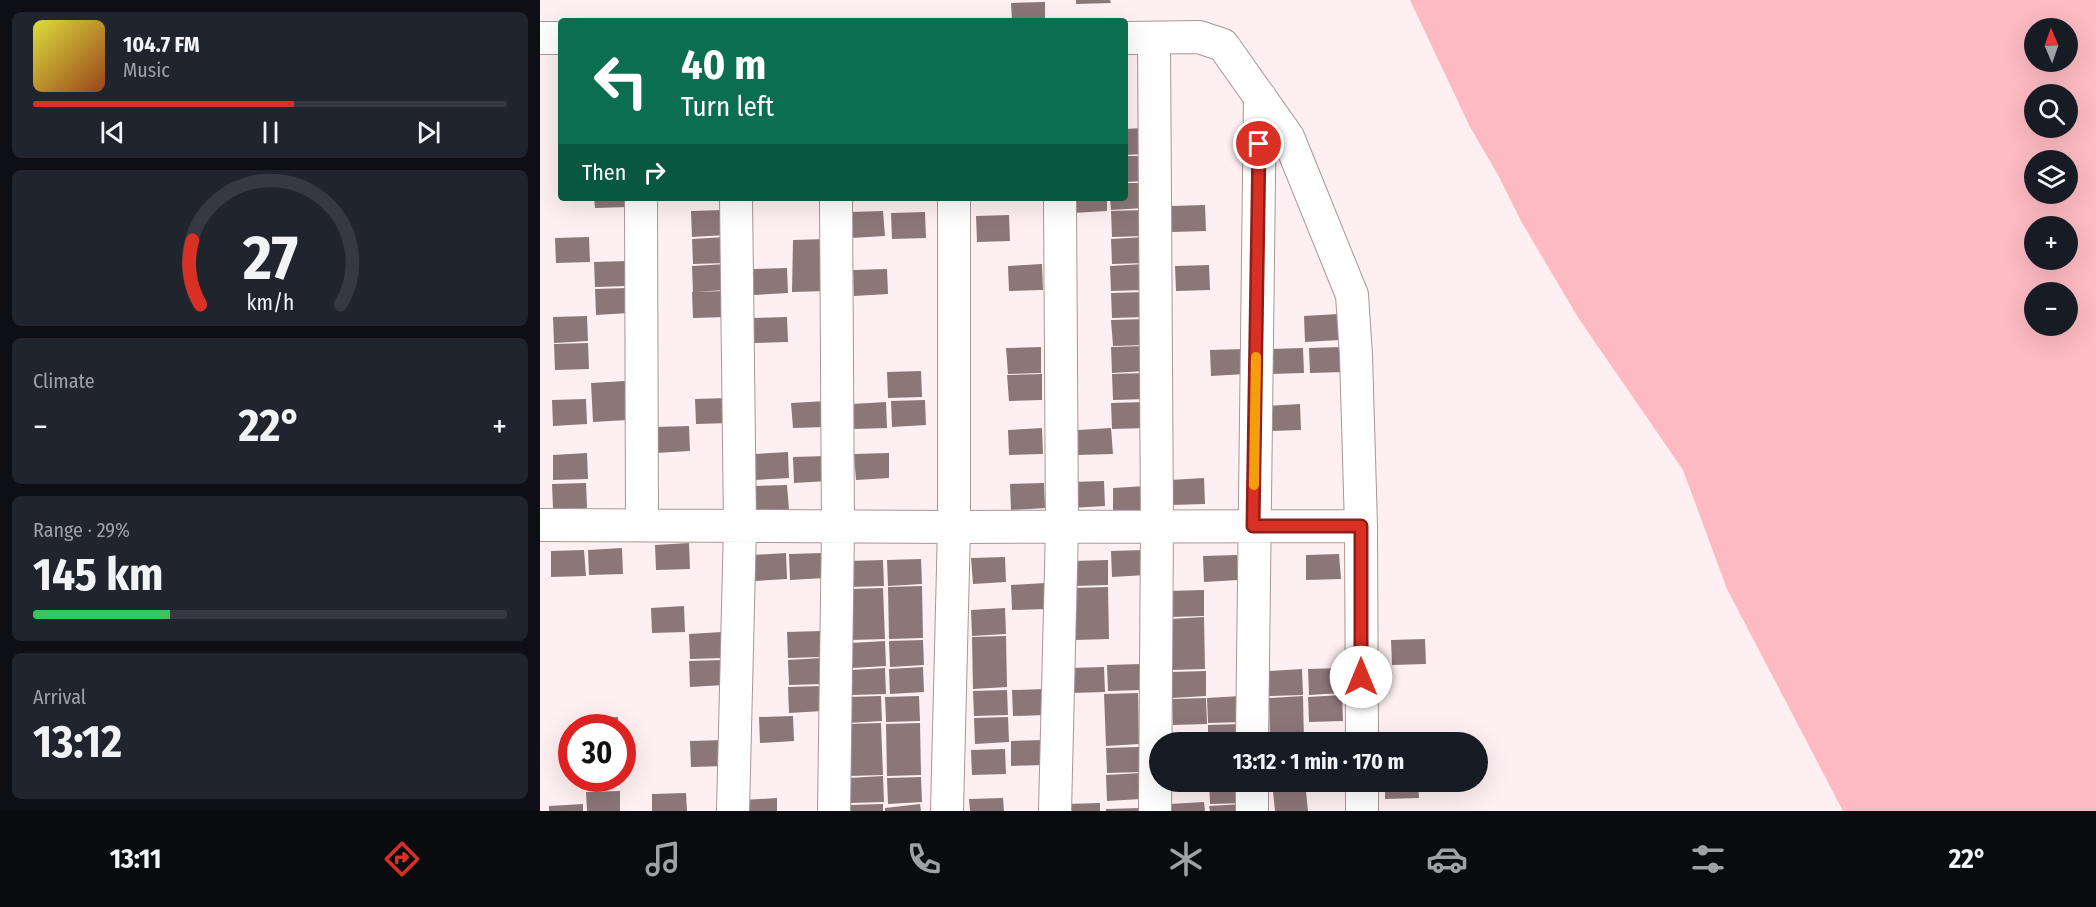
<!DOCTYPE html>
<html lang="en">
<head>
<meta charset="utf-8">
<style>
  body { margin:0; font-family:"Fira Sans Condensed",sans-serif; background:#20242c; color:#f1f3f6; height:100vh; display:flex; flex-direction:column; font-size:22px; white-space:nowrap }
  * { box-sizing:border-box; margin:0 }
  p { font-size:20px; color:#9ea1a6 }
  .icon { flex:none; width:33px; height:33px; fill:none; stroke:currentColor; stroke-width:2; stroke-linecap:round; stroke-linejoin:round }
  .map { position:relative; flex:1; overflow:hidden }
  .sheet { display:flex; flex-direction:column; gap:12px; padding:12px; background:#0d0f14; width:540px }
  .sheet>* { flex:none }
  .guide { position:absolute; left:18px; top:18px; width:570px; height:183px; border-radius:6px; box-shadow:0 6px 24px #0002; background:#0b6e4f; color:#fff; overflow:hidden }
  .needle { width:39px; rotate:358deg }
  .tools { position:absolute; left:1484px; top:18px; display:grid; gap:12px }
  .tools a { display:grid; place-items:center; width:54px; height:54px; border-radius:50%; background:#171b24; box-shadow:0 6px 24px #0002; font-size:30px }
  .speed { position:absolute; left:18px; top:714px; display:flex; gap:12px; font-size:30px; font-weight:700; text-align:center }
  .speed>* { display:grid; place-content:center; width:78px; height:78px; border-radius:50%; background:#171b24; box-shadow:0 6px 24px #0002; line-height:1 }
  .speed .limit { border:9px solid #d22; background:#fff; color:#111 }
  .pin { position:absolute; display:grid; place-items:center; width:51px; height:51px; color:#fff; margin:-26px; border:3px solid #fff; border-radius:50%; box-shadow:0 2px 6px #0007 }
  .me { position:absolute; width:66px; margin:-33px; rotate:0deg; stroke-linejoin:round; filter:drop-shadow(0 0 4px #0008) }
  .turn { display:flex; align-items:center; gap:21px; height:126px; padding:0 24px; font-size:27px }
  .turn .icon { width:78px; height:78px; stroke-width:2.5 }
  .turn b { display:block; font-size:42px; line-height:51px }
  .then { display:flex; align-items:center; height:57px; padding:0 24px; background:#0003; gap:12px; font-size:22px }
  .big { font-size:45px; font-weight:700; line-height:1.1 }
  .sheet .card { flex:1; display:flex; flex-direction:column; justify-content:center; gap:9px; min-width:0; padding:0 21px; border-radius:9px; background:#20242c }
  .sheet .dial { align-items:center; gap:0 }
  .dial svg { height:156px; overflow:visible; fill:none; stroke:#363941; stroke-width:7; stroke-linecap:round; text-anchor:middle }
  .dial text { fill:#f1f3f6; stroke:none }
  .song { display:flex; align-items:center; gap:18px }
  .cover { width:72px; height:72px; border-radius:9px; background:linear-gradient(135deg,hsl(60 70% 55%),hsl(20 70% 35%)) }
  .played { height:6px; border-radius:3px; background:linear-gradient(90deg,#d93025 55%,#363941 55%) }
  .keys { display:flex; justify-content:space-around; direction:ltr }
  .heat { display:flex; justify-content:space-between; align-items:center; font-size:33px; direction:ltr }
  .charge { height:9px; border-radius:4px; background:linear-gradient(90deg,#34c759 29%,#363941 0) }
  .trip { position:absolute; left:609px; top:732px; width:339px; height:60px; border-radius:30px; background:#171b24; box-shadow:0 6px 24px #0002; font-weight:700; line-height:60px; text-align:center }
  .menu { display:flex; height:96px; justify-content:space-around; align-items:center; background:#090b0e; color:#9ea1a6 }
  .menu .icon { width:42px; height:42px }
  .menu .selected { color:#d93025 }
  .menu b { font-size:27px; color:#f1f3f6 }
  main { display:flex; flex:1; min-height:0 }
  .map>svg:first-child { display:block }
  .green { fill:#fdbac2; fill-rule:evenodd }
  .building { fill:#8b7678 }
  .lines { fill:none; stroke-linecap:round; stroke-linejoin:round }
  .street-casing { stroke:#aa9597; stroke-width:34 }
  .street { stroke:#fff; stroke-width:32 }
  .route-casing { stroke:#8d1f18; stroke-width:15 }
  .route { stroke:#d93025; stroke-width:10 }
  .slow { stroke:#f59e0b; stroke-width:10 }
</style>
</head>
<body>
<main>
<section class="sheet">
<div class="card">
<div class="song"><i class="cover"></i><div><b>104.7 FM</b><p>Music</p></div></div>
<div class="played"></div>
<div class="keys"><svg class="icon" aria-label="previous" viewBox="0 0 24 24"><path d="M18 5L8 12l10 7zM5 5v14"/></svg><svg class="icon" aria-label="pause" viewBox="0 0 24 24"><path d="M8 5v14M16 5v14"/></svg><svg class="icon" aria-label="next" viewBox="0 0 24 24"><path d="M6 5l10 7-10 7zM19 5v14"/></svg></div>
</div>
<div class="card dial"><svg viewBox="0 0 100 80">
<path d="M14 69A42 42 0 1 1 86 69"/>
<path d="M14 69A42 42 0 0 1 10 36" stroke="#d93025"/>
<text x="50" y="56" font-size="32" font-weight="700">27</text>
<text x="50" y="72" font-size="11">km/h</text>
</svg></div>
<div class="card"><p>Climate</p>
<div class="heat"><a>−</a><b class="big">22°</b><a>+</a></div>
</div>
<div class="card"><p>Range · 29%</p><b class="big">145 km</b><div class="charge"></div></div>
<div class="card"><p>Arrival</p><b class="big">13:12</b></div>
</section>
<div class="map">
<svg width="1556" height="811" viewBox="0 0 1556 811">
  <rect width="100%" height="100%" fill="#fef0f2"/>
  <path class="green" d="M870 0H1556V811H1303L1187 589 1143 470 1039 319 982 223 958 175 930 127ZM1494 28H1527V62H1494ZM1494 94H1527V128H1494ZM1494 160H1527V194H1494ZM1494 226H1527V260H1494ZM1494 292H1527V326H1494Z"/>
  <path class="building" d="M536 0H570L571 3 536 4Z
    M505 2V21H472L471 3Z
    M603 128 604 154 585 155V129Z
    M585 156H603L604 181 585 182Z
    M585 183H603L604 208 571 210 570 198H585Z
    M54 198H88L89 207 55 208Z
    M533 198H567V211L533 213Z
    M665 205 666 231 632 232 631 206Z
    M184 210 186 235 152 237 151 211Z
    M604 210 605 236 572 237 571 211Z
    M343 211 345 236 311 238 310 212Z
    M385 212 386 238 352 239 351 213Z
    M469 215 470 241 437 242 436 216Z
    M49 237 50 262 16 263 15 238Z
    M185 237 187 263 153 264 152 239Z
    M605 237 606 263 572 264 571 239Z
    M287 239 286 291 252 292 253 240Z
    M87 261 88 286 55 287 54 262Z
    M186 264 187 290 153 292 152 266Z
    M502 264 503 290 469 291 468 266Z
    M604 264 605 290 571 291 570 266Z
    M669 265 670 290 636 291 635 266Z
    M247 268 248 293 214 295 213 269Z
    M347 269 348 294 314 296 313 270Z
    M88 288 89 313 56 315 55 289Z
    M186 291 187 317 153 318 152 292Z
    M605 292 606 317 572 318 571 293Z
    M798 314 799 340 765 342 764 316Z
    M47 316 48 341 14 343 13 317Z
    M247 317 248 342 214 343 213 318Z
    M605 319 606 345 573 346 571 320Z
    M48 343 49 369 15 370 14 344Z
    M605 346 606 371 572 373 571 347Z
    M501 347V373L468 374 466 348Z
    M803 347 804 372 770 373 769 348Z
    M763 348 764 373 730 374 729 349Z
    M704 349 705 374 671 376 670 350Z
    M381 371 382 397 348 398 347 372Z
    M606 373 607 399 573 400 572 374Z
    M502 374V400L469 401 467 375Z
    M85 381 87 420 53 422 51 383Z
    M188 398 190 423 156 424 155 399Z
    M46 399 47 424 13 426 12 400Z
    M385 400 386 425 352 427 351 401Z
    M286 401V427L253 428 251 403Z
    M346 402 347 428 313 429 312 404Z
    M605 402 606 428 572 429 571 403Z
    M760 404 761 430 728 431 727 406Z
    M149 426 150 451 116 453 115 427Z
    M502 428 503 454 469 455 468 430Z
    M571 428 573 454 538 455V430Z
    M248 452 249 478 215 480V454Z
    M47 453 48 479 13 480V455Z
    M349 453V478L316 480 314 454Z
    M287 456 288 481 254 483 253 457Z
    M664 478 665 504 631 505 630 480Z
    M564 481 565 506 531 508 530 482Z
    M46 483 47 508 13 509 12 484Z
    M504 483 505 508 471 510 470 484Z
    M247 485 249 510 214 512V486Z
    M606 486 607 512 573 513V488Z
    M149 543 150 569 116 570 115 545Z
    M82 548 83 574 49 575 48 550Z
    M44 550 46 576 11 577V551Z
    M605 550 606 575 572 577 571 551Z
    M246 553 247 579 214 581 212 555Z
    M283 553 284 578 250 580 249 554Z
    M799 554 801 579 766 580V555Z
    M697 555 698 580 664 582 663 556Z
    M465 557 466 582 433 584 431 558Z
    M381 559 382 584 348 586 347 560Z
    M343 560 344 586 310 587 309 561Z
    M568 560V585L534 586 533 561Z
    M505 583 506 609 472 610 471 585Z
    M382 586 383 638 349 639 348 587Z
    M568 587 569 639 535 640 534 588Z
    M343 588 345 639 311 640 309 589Z
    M664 590V616L630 617 629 591Z
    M144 606 145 632 112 633 111 608Z
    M465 608 466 634 432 636 431 610Z
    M664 617 665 669 631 670 630 619Z
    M281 631 282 657 248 658 247 632Z
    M182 632 183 658 150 659 149 634Z
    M466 636 467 687 433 689 432 637Z
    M885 639 886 664 852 665 851 640Z
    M383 640 384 665 350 667 349 641Z
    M345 641 346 666 312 668 311 643Z
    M282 658 283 684 249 685 248 660Z
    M183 660 184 685 150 687 149 661Z
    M601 664 602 690 568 691 567 665Z
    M383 667 384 692 350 694 349 669Z
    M564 667 565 692 531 693 530 668Z
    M345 668 346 694 312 695 311 670Z
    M802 668 803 693 769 695 768 669Z
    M762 669 763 695 729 696 728 671Z
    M666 671V696L632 698 631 672Z
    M282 686 283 711 249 713 248 687Z
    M506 689 507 715 473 716 472 690Z
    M467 690 468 715 434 716 433 691Z
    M598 693 599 744 566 746 564 694Z
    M802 695 803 721 769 722 768 697Z
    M341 696 342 721 308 723 307 697Z
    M379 696 380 721 346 722 345 697Z
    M701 696 702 722 668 723 667 698Z
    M763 696 764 742H730L729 698Z
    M666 698 667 724 633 725 632 699Z
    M253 716 254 741 220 743 219 717Z
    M78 717V728H44L43 719Z
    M468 717 469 742 435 744 434 718Z
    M341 723 343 775 309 776 308 724Z
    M380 723 381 775 347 776 346 724Z
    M702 724V742H668V725Z
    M184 740 185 766 151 767 150 741Z
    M504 740 505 765 471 766V741Z
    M599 747 600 772 567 773 566 748Z
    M465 749 466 774 432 775 431 750Z
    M600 773 601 799 567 801 566 775Z
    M343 776 344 802 310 803 309 778Z
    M381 777 382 802 348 804 347 778Z
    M669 782H703L704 803 670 804Z
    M732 782H765L768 811H735Z
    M845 782H878L879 798 845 799Z
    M80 791V811H47L46 792Z
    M146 793 147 811H112V794Z
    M237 798V811H203V800Z
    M463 798 464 811H430L429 799Z
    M664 802 665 811H631L630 804Z
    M560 803V811H526V804Z
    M43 804V811H9V806Z
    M343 804V811H310V805Z
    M380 804 381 811H345V808Z
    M703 804 704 811H670L669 806Z
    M600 808V811H566V809Z"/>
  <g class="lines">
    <g class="street-casing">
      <path id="street" d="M0 38H21
        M585 38 659 37 683 45 748 137 812 295 816 355 821 526
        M614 38 617 526 615 811
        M101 198 102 525
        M0 525 414 527 821 526 822 742
        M712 742 720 97
        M822 782V811
        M193 811 200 526 196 198
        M294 811 298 527 296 198
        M407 811 414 527V198
        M515 811 522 527 520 198
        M712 811V782"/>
    </g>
    <use href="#street" class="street"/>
  </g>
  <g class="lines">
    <g class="route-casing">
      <path id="route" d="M719 144 713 526H821V677"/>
    </g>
    <use href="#route" class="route"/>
    <path class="slow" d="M714 485 716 357"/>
  </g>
</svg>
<div class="tools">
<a><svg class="needle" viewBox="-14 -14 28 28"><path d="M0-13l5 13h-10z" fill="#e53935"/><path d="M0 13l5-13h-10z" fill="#9ea1a6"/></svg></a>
<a><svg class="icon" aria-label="search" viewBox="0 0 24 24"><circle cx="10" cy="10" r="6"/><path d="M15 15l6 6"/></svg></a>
<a><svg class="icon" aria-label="layers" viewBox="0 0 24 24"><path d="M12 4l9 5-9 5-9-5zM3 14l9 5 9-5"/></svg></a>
<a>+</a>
<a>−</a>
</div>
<div class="speed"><div class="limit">30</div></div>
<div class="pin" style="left:719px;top:144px;background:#d93025"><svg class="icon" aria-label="arrive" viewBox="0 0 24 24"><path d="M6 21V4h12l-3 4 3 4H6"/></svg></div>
<svg class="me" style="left:821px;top:677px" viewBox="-20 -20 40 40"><circle r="19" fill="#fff"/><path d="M0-13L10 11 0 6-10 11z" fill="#d93025"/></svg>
<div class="trip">13:12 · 1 min · 170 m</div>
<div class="guide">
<div class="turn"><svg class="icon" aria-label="left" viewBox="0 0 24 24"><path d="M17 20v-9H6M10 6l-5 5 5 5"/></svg><div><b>40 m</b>Turn left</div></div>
<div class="then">Then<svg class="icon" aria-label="right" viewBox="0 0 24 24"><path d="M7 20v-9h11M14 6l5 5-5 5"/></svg></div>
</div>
</div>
</main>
<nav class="menu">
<b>13:11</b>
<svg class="icon selected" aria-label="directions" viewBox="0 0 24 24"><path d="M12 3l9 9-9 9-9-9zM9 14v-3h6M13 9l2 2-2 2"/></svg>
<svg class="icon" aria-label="music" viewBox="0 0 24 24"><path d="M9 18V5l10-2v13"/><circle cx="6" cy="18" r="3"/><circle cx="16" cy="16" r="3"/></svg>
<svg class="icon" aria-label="phone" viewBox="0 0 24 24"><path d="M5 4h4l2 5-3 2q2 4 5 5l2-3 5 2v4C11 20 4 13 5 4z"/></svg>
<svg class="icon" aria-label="climate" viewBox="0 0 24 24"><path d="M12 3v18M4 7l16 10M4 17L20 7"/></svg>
<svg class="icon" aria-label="car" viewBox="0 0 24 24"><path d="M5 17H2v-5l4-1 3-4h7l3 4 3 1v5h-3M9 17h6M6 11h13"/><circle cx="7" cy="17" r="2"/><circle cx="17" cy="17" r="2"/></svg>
<svg class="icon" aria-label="filters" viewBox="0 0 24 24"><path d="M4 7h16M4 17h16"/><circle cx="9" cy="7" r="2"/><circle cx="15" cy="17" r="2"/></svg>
<b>22°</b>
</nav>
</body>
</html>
